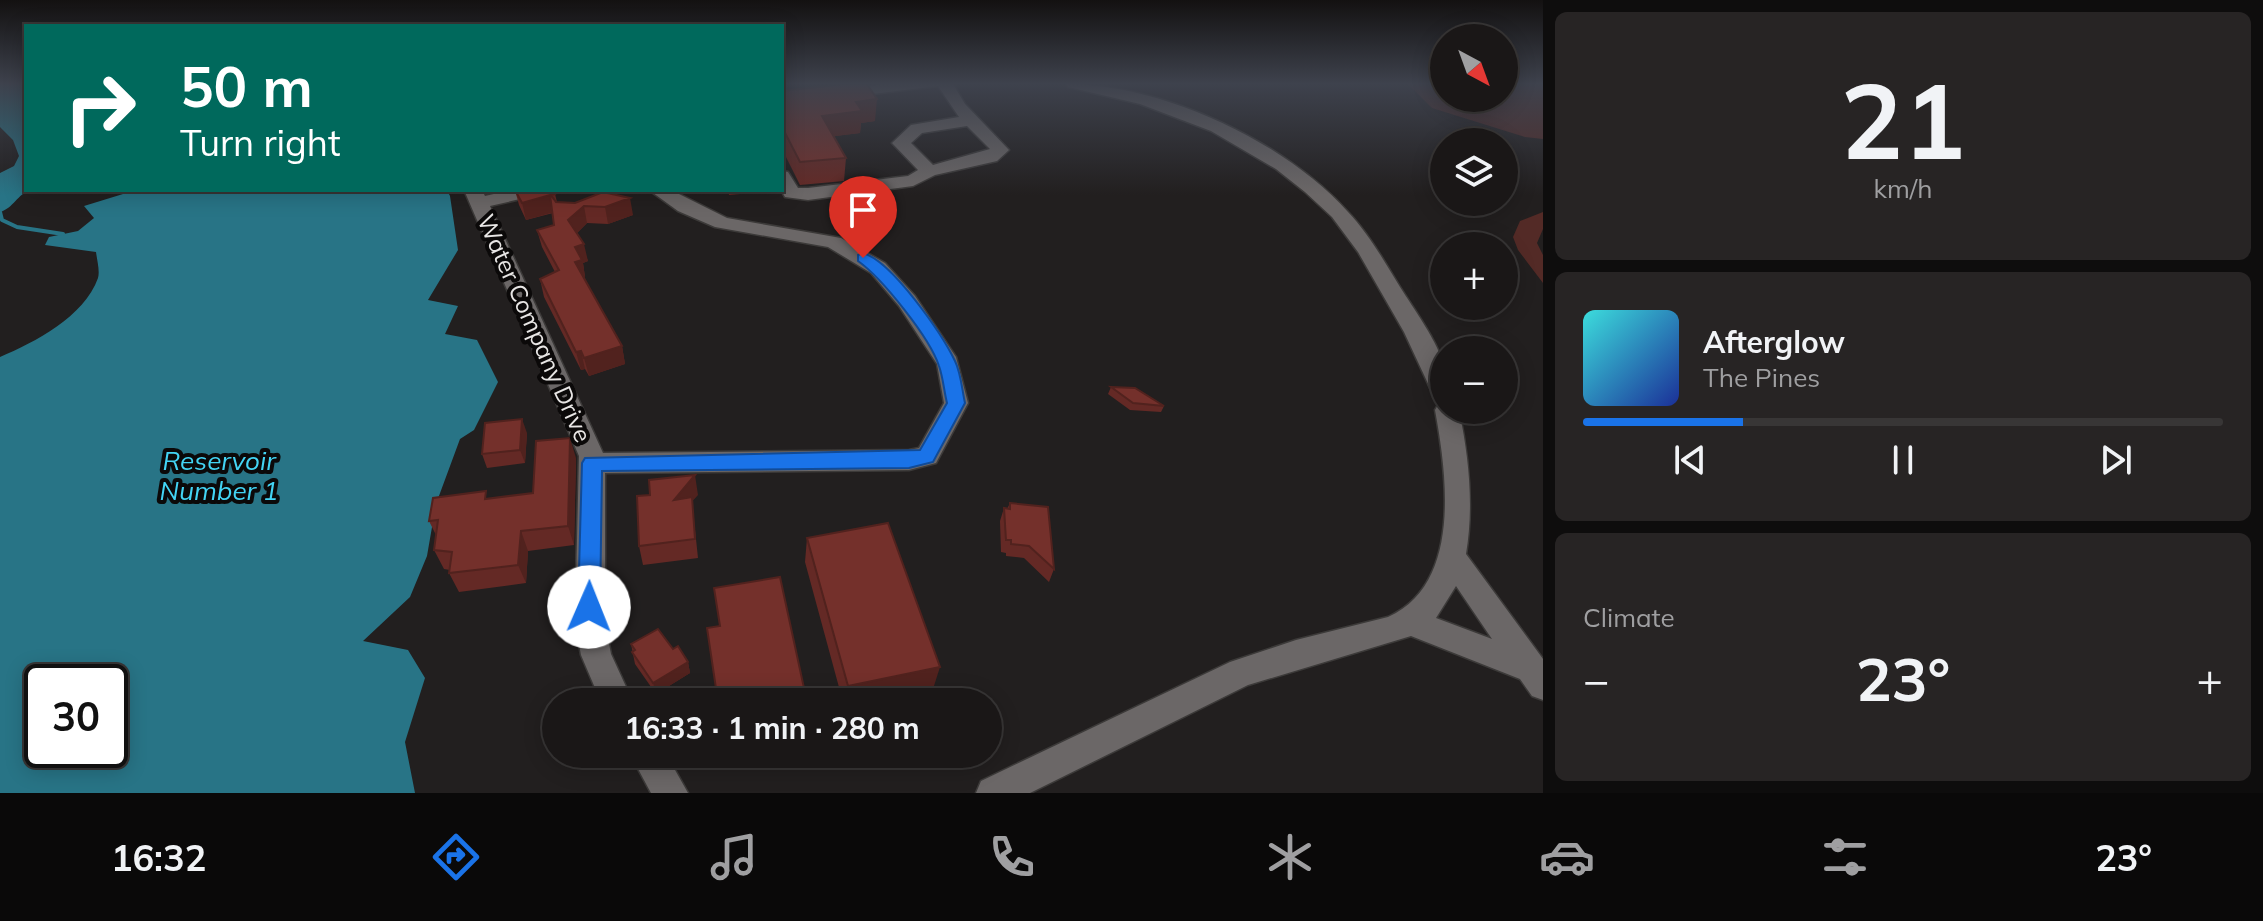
<!DOCTYPE html>
<html lang="en">
<head>
<meta charset="utf-8">
<style>
  body { margin:0; font-family:Mulish,sans-serif; background:#272424; color:#f1f3f6; height:100vh; display:flex; flex-direction:column; font-size:30px; white-space:nowrap }
  * { box-sizing:border-box; margin:0 }
  p { font-size:26px; color:#9f9fa1 }
  .icon { flex:none; width:44px; height:44px; fill:none; stroke:currentColor; stroke-width:2; stroke-linecap:round; stroke-linejoin:round }
  .map { position:relative; flex:1; overflow:hidden }
  .drawer { display:flex; flex-direction:column; gap:12px; padding:12px; background:#0e0d0d; width:720px }
  .drawer>* { flex:none }
  .top-card { position:absolute; left:24px; top:24px; width:760px; height:168px; border-radius:0px; box-shadow:0 4px 20px #0003,0 0 0 2px #383636; background:#00695c; color:#fff; overflow:hidden }
  .needle { width:52px; rotate:139deg }
  .tools { position:absolute; left:1430px; top:24px; display:grid; gap:16px }
  .tools a { display:grid; place-items:center; width:88px; height:88px; border-radius:50%; background:#1a1717; box-shadow:0 4px 20px #0003,0 0 0 2px #383636; font-size:40px }
  .speed { position:absolute; left:24px; top:664px; display:flex; gap:16px; font-size:40px; font-weight:700; text-align:center }
  .speed>* { display:grid; place-content:center; width:104px; height:104px; border-radius:50%; background:#1a1717; box-shadow:0 4px 20px #0003,0 0 0 2px #383636; line-height:1 }
  .speed .limit { border:4px solid #111; border-radius:12px; background:#fff; color:#111 }
  .pin { position:absolute; display:grid; place-items:center; width:68px; height:68px; color:#fff; margin:-82px -34px; border-radius:50% 50% 50% 0; rotate:-45deg; box-shadow:0 0 8px #0007 }
  .pin .icon { rotate:45deg }
  .me { position:absolute; width:88px; margin:-44px; rotate:1deg; stroke-linejoin:round; filter:drop-shadow(0 0 6px #0008) }
  .turn { display:flex; align-items:center; gap:28px; height:168px; padding:0 24px; font-size:36px }
  .turn .icon { width:104px; height:104px; stroke-width:2.5 }
  .turn b { display:block; font-size:56px; line-height:68px }
  .big { font-size:60px; font-weight:700; line-height:1.1 }
  .drawer .widget { flex:1; display:flex; flex-direction:column; justify-content:center; gap:12px; min-width:0; padding:0 28px; border-radius:12px; background:#272424 }
  .drawer .dial { align-items:center; gap:0 }
  .dial b { font-size:104px; line-height:1 }
  .song { display:flex; align-items:center; gap:24px }
  .cover { width:96px; height:96px; border-radius:12px; background:linear-gradient(135deg,hsl(180 70% 55%),hsl(230 70% 35%)) }
  .played { height:8px; border-radius:4px; background:linear-gradient(90deg,#1a73e8 25%,#383636 25%) }
  .keys { display:flex; justify-content:space-around; direction:ltr }
  .heat { display:flex; justify-content:space-between; align-items:center; font-size:44px; direction:ltr }
  .trip { position:absolute; left:542px; top:688px; width:460px; height:80px; border-radius:40px; background:#1a1717; box-shadow:0 4px 20px #0003,0 0 0 2px #383636; font-weight:700; line-height:80px; text-align:center }
  .tab-bar { display:flex; height:128px; justify-content:space-around; align-items:center; background:#0a0909; color:#9f9fa1 }
  .tab-bar .icon { width:56px; height:56px }
  .tab-bar .active { color:#1a73e8 }
  .tab-bar b { font-size:36px; color:#f1f3f6 }
  main { display:flex; flex:1; min-height:0 }
  .map>svg:first-child { display:block }
  .green { fill:#532a26 }
  .water { fill:#287486; fill-rule:evenodd }
  .lines { fill:none; stroke-linecap:round; stroke-linejoin:round }
  .stream { stroke:#287486; stroke-width:4 }
  .minor-casing { stroke:#3c3a39; stroke-width:3 }
  .minor { fill:#6b6767; fill-rule:evenodd }
  .wall { fill:#642925 }
  .shaded-wall { fill:#51221e }
  .building { fill:#74302b; stroke:#51221e; stroke-width:2 }
  .route { fill:#1a73e8; stroke:#114b97; stroke-width:2 }
  .labels { text-anchor:middle; dominant-baseline:central; stroke-width:8; stroke-linejoin:round; paint-order:stroke }
  .street-label { font-size:24px; fill:#e8e6e5; stroke:#0b0909 }
  .water-label { font-size:26px; font-style:italic; fill:#43d4f4; stroke:#0b0909 }
</style>
</head>
<body>
<main>
<div class="map">
<svg width="1543" height="793" viewBox="0 0 1543 793">
  <rect width="100%" height="100%" fill="#221f1f"/>
  <path class="green" d="M1408 84H1444V98H1504V84H1543V139L1525 137 1432 108Z
    M1543 212V229L1537 243 1543 255V283L1518 250 1513 237 1520 221Z"/>
  <path class="water" d="M0 84H26V190H31C17 194 14 208 0 212V173L14 166 19 156 13 140 0 127Z
    M136 190H447L450 196 458 250 428 300 458 306 445 334 477 340 498 382 474 430 460 439 436 504 427 556 410 597 363 641 408 650 425 678 405 742 415 793H0V357C35 342 84 317 98 278 100 271 97 260 96 252L45 245 49 237 78 231 94 218 84 206ZM42 682H110V750H42Z"/>
  <g class="lines">
    <path class="stream" d="M0 212 2 220 17 227 63 234"/>
    <g class="minor-casing">
      <path id="minor" d="M887 84H953L965 104 1009 150 997 161 935 175 913 186 808 200 785 197 781 190 782 171 788 172 798 188H808L908 176 918 170 892 143 911 125 959 117 938 86 782 105V95ZM967 126 990 149 933 165 911 143 922 133Z
        M1066 84C1162 84 1284 141 1348 212 1369 234 1384 261 1400 287 1413 308 1439 343 1444 367 1447 380 1444 397 1444 410H1459C1469 458 1474 506 1466 554L1543 659V700L1532 696 1520 679 1411 636 1248 685 1030 793H976L981 781 1230 662 1296 640 1388 617C1462 584 1447 475 1435 410L1438 405 1404 332 1358 252 1332 217 1305 192 1276 169 1211 131 1140 104 1068 87ZM1456 586 1492 639 1436 618Z
        M464 190H482L485 196 511 190H544L542 194 490 206 603 453 909 450 919 448 944 403 937 364 899 306 871 273 828 247 715 227 678 211 649 190H671L727 218 841 238 885 263 915 296 956 357 968 403 936 463 909 470 605 473V623L611 654 633 702H601L581 655 575 623 579 456Z
        M630 754H666L688 793H651Z"/>
    </g>
    <use href="#minor" class="minor"/>
  </g>
  <path class="wall" d="M782 91 875 121 861 123 860 133 834 136 846 158 844 181 800 185 782 149Z
    M515 190 555 194 557 202 575 203 603 192 633 215 608 224 587 223 577 233 588 261 583 263 585 277 584 278 622 346 625 364 589 376 585 369 581 370 544 297 540 279 555 272 542 247 537 230 554 225 553 213 526 220 519 205Z
    M728 190H763V192L729 195Z
    M1111 387 1164 406 1161 412 1130 410 1108 394Z
    M527 433 525 463 487 468 482 454Z
    M576 458 574 545 528 551 526 583 459 592 449 573 450 570 444 569 434 550 436 535 429 521 489 499 533 493Z
    M698 495 692 501 698 558 643 565 639 546Z
    M1010 503 1054 569 1049 582 1024 558 1006 556V553L1001 552 1000 521 1004 508 1007 509Z
    M807 538 933 689 871 702H843L805 562Z
    M631 644 673 649 688 662 690 673 656 694 635 664Z"/>
  <path class="shaded-wall" d="M877 99 875 121 861 123 860 133 821 138 822 116 856 102Z
    M550 195 554 212 526 220 522 203Z
    M630 198 633 215 608 224 605 207Z
    M584 206 587 223 572 238 568 220Z
    M584 244 588 261 583 263 585 277 578 279 575 262V247Z
    M622 346 625 364 589 376 584 358Z
    M581 351 585 369 581 370 576 352Z
    M522 419 527 433 525 463 520 450Z
    M570 438 576 458 574 545 568 526Z
    M695 475 698 495 692 501 698 558 692 501 674 500Z
    M521 531 528 551 526 583 518 565Z
    M688 662 690 673 656 694 653 683Z
    M940 667 933 689 871 702H846L848 686Z"/>
  <path class="building" d="M843 84H867L877 99 856 102 862 111 822 116 846 158 800 162 782 127V91Z
    M515 190H553L555 194 551 195 556 202 575 203 603 192 630 198 605 207 584 206 568 220 584 244 575 247 582 260 575 262 622 346 584 358 581 351 576 352 540 279 559 270 537 230 554 225 550 195 522 203Z
    M1111 387 1135 388 1164 406 1133 403Z
    M522 419 520 450 482 454 485 423Z
    M570 438 568 526 521 531 518 565 449 573 452 552 434 550 438 520 429 521 433 498 486 491 485 499 533 493 536 441Z
    M695 475 674 500 692 497 695 539 639 546 637 496 650 495 649 480Z
    M1010 503 1048 507 1054 569 1029 546 1011 544V540H1006L1004 508 1010 509Z
    M888 523 940 667 848 686 807 538Z
    M780 577 807 702H718L707 628 720 626 714 588Z
    M658 629 673 649 678 646 688 662 653 683 632 652 635 650 631 644Z"/>
  <linearGradient id="sky" x2="0" y2="1"><stop stop-color="#131111"/><stop offset="0.43" stop-color="#3e424d"/><stop offset="1" stop-color="#3e424d" stop-opacity="0"/></linearGradient>
  <rect width="1543" height="195" fill="url(#sky)"/>
  <path class="route" d="M863 253C892 261 942 334 955 361 961 373 962 390 965 403L933 462 909 468 602 471 600 607 597 614 589 617 581 614 578 607 582 463 585 458 920 450 947 403C944 391 943 377 939 366 930 338 882 278 858 261V255Z"/>
  <g class="labels">
    <g class="street-label">
      <text transform="translate(535 328) rotate(66)">Water Company Drive</text>
    </g>
    <g class="water-label">
      <text x="219" y="460">Reservoir<tspan x="219" dy="30">Number 1</tspan></text>
    </g>
  </g>
</svg>
<div class="tools">
<a><svg class="needle" viewBox="-14 -14 28 28"><path d="M0-13l5 13h-10z" fill="#e53935"/><path d="M0 13l5-13h-10z" fill="#9f9fa1"/></svg></a>
<a><svg class="icon" aria-label="layers" viewBox="0 0 24 24"><path d="M12 4l9 5-9 5-9-5zM3 14l9 5 9-5"/></svg></a>
<a>+</a>
<a>−</a>
</div>
<div class="speed"><div class="limit">30</div></div>
<div class="pin" style="left:863px;top:258px;background:#d93025"><svg class="icon" aria-label="arrive" viewBox="0 0 24 24"><path d="M6 21V4h12l-3 4 3 4H6"/></svg></div>
<svg class="me" style="left:589px;top:607px" viewBox="-20 -20 40 40"><circle r="19" fill="#fff"/><path d="M0-13L10 11 0 6-10 11z" fill="#1a73e8"/></svg>
<div class="trip">16:33 · 1 min · 280 m</div>
<div class="top-card">
<div class="turn"><svg class="icon" aria-label="right" viewBox="0 0 24 24"><path d="M7 20v-9h11M14 6l5 5-5 5"/></svg><div><b>50 m</b>Turn right</div></div>
</div>
</div>
<section class="drawer">
<div class="widget dial"><b>21</b><p>km/h</p></div>
<div class="widget">
<div class="song"><i class="cover"></i><div><b>Afterglow</b><p>The Pines</p></div></div>
<div class="played"></div>
<div class="keys"><svg class="icon" aria-label="previous" viewBox="0 0 24 24"><path d="M18 5L8 12l10 7zM5 5v14"/></svg><svg class="icon" aria-label="pause" viewBox="0 0 24 24"><path d="M8 5v14M16 5v14"/></svg><svg class="icon" aria-label="next" viewBox="0 0 24 24"><path d="M6 5l10 7-10 7zM19 5v14"/></svg></div>
</div>
<div class="widget"><p>Climate</p>
<div class="heat"><a>−</a><b class="big">23°</b><a>+</a></div>
</div>
</section>
</main>
<nav class="tab-bar">
<b>16:32</b>
<svg class="icon active" aria-label="directions" viewBox="0 0 24 24"><path d="M12 3l9 9-9 9-9-9zM9 14v-3h6M13 9l2 2-2 2"/></svg>
<svg class="icon" aria-label="music" viewBox="0 0 24 24"><path d="M9 18V5l10-2v13"/><circle cx="6" cy="18" r="3"/><circle cx="16" cy="16" r="3"/></svg>
<svg class="icon" aria-label="phone" viewBox="0 0 24 24"><path d="M5 4h4l2 5-3 2q2 4 5 5l2-3 5 2v4C11 20 4 13 5 4z"/></svg>
<svg class="icon" aria-label="climate" viewBox="0 0 24 24"><path d="M12 3v18M4 7l16 10M4 17L20 7"/></svg>
<svg class="icon" aria-label="car" viewBox="0 0 24 24"><path d="M5 17H2v-5l4-1 3-4h7l3 4 3 1v5h-3M9 17h6M6 11h13"/><circle cx="7" cy="17" r="2"/><circle cx="17" cy="17" r="2"/></svg>
<svg class="icon" aria-label="filters" viewBox="0 0 24 24"><path d="M4 7h16M4 17h16"/><circle cx="9" cy="7" r="2"/><circle cx="15" cy="17" r="2"/></svg>
<b>23°</b>
</nav>
</body>
</html>
